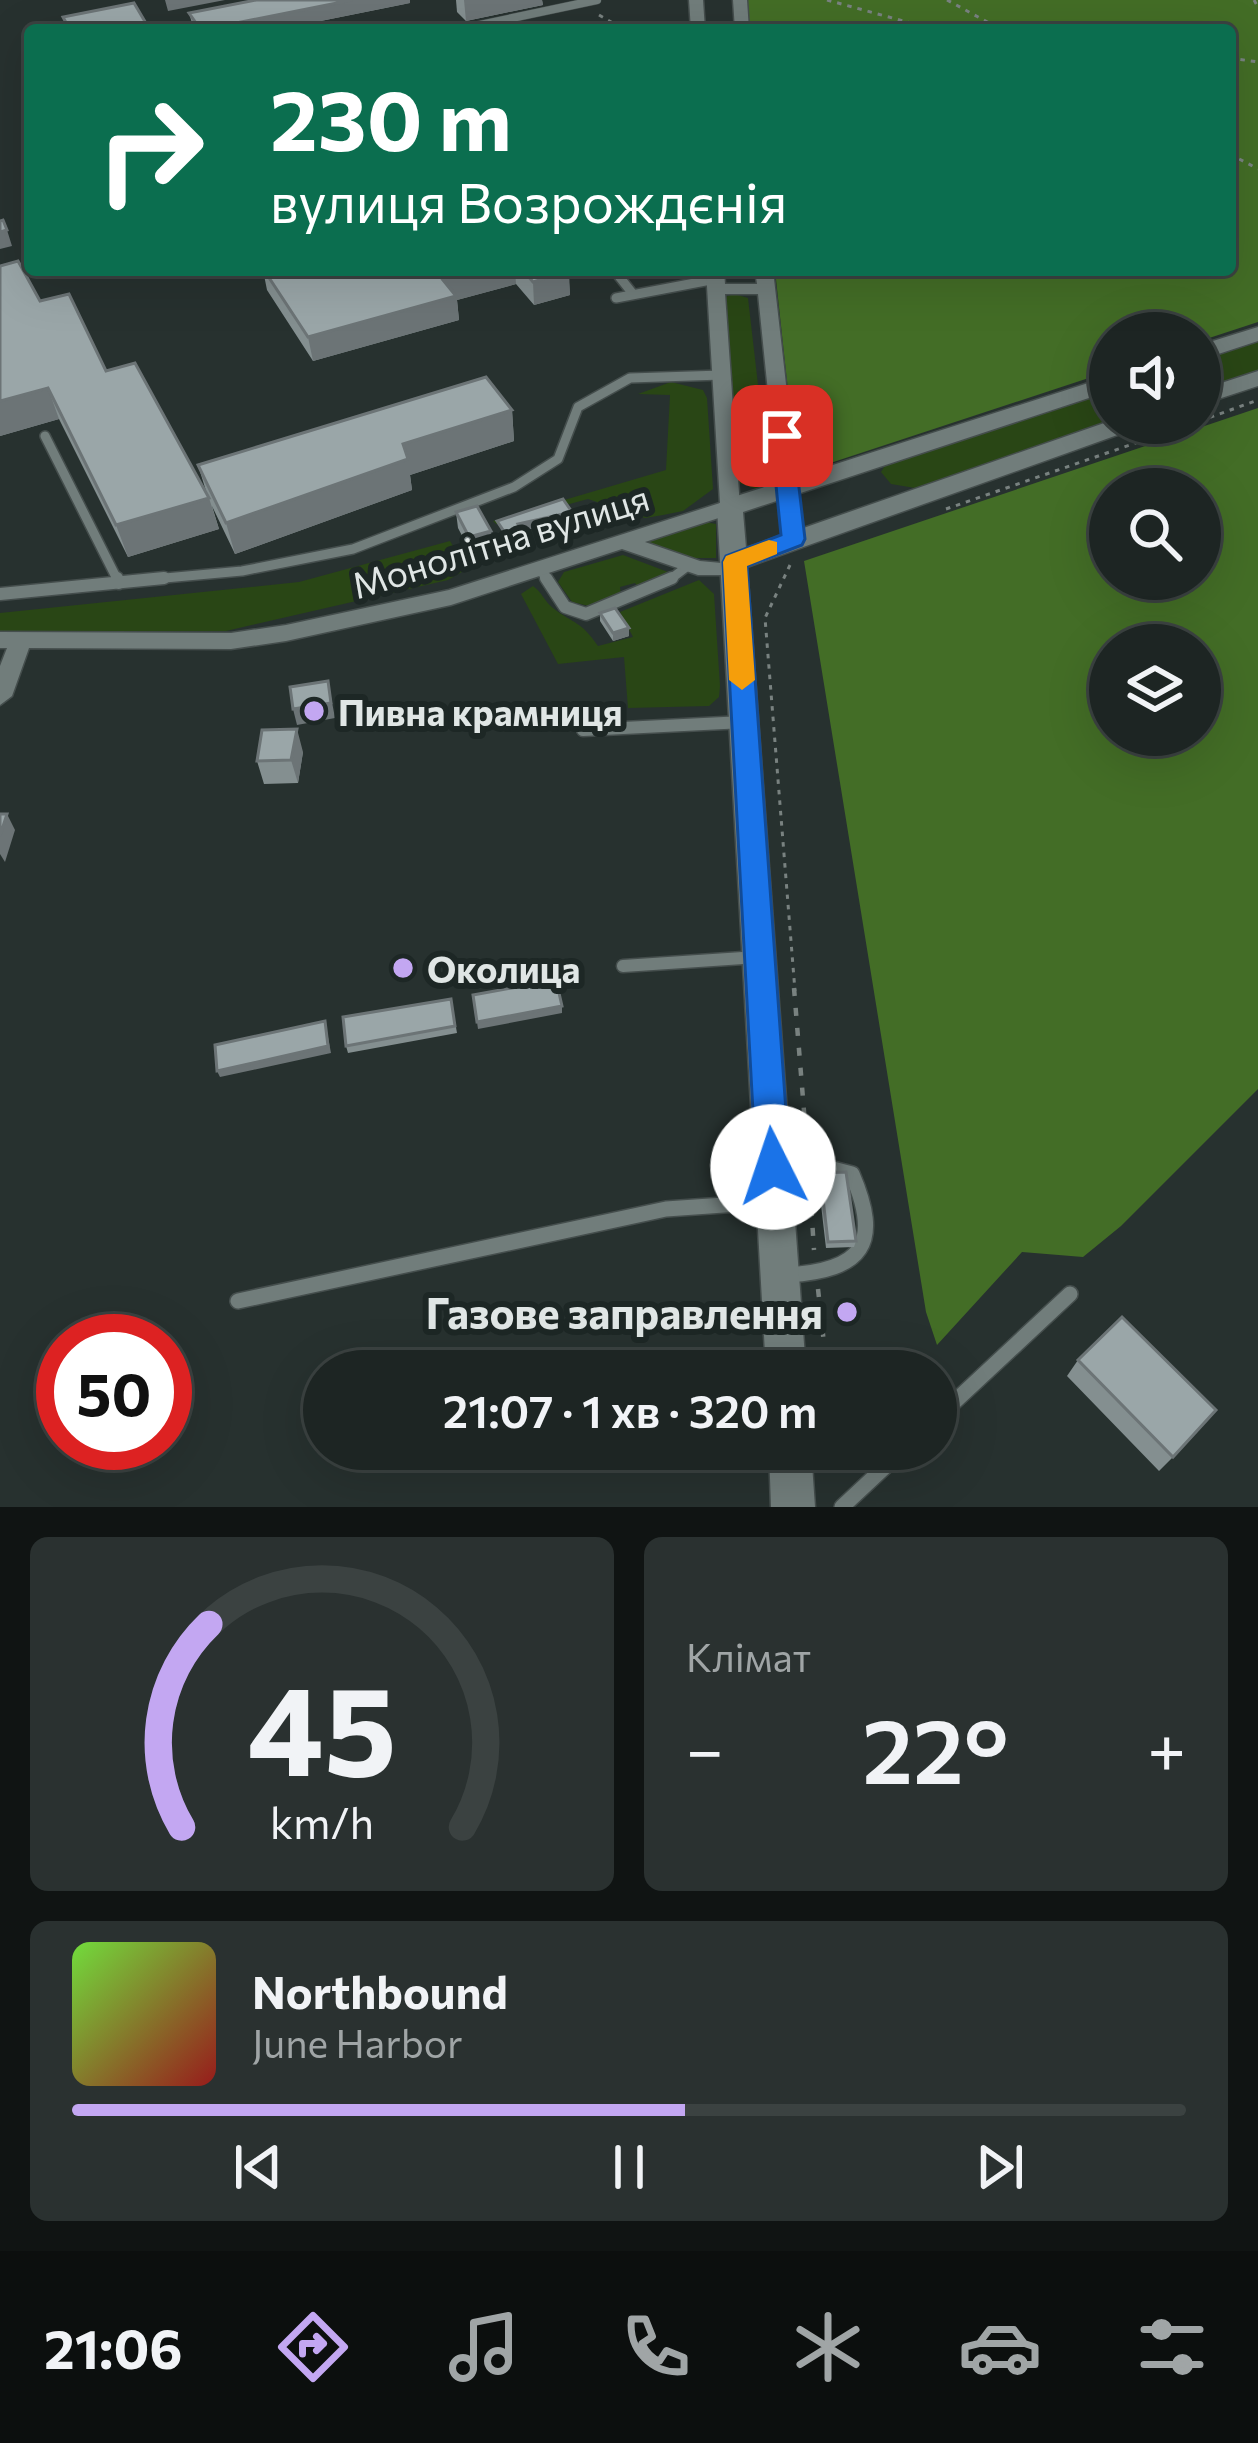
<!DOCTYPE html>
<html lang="uk">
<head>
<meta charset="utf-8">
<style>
  body { margin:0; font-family:Commissioner,sans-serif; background:#2a3130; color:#f1f3f6; height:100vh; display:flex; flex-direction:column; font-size:45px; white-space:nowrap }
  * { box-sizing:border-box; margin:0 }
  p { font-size:39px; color:#a0a5a6 }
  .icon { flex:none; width:66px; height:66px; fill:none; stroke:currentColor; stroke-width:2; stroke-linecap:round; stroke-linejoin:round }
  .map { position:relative; height:1507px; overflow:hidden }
  .details { display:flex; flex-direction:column; gap:30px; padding:30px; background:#101413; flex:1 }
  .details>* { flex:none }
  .guide { position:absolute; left:24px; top:24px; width:1212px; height:252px; border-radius:12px; box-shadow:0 12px 48px #0002,0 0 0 3px #3b4241; background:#0b6e4f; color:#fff; overflow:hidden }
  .controls { position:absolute; left:1089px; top:312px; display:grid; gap:24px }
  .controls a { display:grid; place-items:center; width:132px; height:132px; border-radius:50%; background:#1d2523; box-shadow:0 12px 48px #0002,0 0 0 3px #3b4241; font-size:60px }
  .speed { position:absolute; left:36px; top:1314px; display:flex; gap:24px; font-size:60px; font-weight:700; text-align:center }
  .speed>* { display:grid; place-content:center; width:156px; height:156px; border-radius:50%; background:#1d2523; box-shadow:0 12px 48px #0002,0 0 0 3px #3b4241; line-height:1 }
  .speed .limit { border:18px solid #d22; background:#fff; color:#111 }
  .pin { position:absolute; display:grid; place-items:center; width:102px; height:102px; color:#fff; margin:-51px; border-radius:24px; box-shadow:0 6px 18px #0006 }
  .me { position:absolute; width:132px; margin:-66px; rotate:356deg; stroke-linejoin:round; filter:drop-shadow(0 0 9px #0008) }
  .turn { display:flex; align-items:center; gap:42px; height:252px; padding:0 48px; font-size:54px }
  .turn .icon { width:156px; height:156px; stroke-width:2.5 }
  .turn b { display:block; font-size:84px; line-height:102px }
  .big { font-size:90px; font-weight:600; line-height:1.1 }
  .details .card { flex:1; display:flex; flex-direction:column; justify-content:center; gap:18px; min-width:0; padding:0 42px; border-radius:18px; background:#2a3130 }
  .details .dial { align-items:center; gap:0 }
  .dial svg { height:312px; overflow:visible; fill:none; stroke:#3b4241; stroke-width:7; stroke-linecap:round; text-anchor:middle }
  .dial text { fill:#f1f3f6; stroke:none }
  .song { display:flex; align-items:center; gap:36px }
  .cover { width:144px; height:144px; border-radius:18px; background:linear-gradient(135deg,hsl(100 70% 55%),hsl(0 70% 35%)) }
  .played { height:12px; border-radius:6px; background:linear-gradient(90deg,#c3a7f2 55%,#3b4241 55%) }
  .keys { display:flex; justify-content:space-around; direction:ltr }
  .heat { display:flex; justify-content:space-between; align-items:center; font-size:66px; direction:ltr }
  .details .tiles { flex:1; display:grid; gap:30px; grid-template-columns:1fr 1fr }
  .card:last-child { grid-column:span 2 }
  .trip { position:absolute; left:303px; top:1350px; width:654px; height:120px; border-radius:60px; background:#1d2523; box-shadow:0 12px 48px #0002,0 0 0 3px #3b4241; font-weight:600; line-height:120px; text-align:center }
  .menu { display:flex; height:192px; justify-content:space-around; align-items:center; background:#0c0f0e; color:#a0a5a6 }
  .menu .icon { width:84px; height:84px }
  .menu .current { color:#c3a7f2 }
  .menu b { font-size:54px; color:#f1f3f6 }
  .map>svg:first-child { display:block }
  .green { fill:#294615 }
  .forest { fill:#436d26; fill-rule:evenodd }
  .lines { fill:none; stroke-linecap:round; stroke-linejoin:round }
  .service-far3-casing { stroke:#454e4d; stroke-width:9 }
  .service-far2-casing { stroke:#454e4d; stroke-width:12 }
  .service-far1-casing { stroke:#454e4d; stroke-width:15 }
  .service-casing { stroke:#454e4d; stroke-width:18 }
  .minor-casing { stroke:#454e4d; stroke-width:3 }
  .secondary-casing { stroke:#454e4d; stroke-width:3 }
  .path-far1 { stroke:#798280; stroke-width:3; stroke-dasharray:4.5 6; stroke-linecap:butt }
  .path { stroke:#798280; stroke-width:4.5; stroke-dasharray:8 12; stroke-linecap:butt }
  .service-far3 { stroke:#717d7b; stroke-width:8 }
  .service-far2 { stroke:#717d7b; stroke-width:9 }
  .service-far1 { stroke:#717d7b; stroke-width:12 }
  .service { stroke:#717d7b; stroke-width:15 }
  .minor { fill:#717d7b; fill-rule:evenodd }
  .secondary { fill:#717d7b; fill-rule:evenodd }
  .wall { fill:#848f90 }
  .shaded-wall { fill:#6c7476 }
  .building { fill:#9aa6a8; stroke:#6c7476; stroke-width:3 }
  .route { fill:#1a73e8; stroke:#114b97; stroke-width:3 }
  .slow { fill:#f59e0b }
  .poi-dot { fill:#c3a7f2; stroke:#1d2725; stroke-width:4.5 }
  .labels { text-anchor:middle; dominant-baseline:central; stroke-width:12; stroke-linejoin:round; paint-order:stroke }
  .street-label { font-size:36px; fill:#e0e6e5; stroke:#1d2725 }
  .poi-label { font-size:36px; font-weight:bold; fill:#e0e6e5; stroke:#1d2725; text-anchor:start }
  .near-poi-label { font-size:42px; font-weight:bold; fill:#e0e6e5; stroke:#1d2725; text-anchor:end }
</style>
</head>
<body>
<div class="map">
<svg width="1258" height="1507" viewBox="0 0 1258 1507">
  <rect width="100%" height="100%" fill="#27312f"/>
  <path class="green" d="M734 294 748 298 769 480 756 489 739 483 725 297Z
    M1258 341V371L1200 391V360Z
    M671 382 703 390 707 398 713 489 683 511 663 515 645 518 588 499 496 524 493 521 666 470 670 395 638 394Z
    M1110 390V422L915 488 891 484 881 472 886 464Z
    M699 521 716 524V558H694L645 543 643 537Z
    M450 541 467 569 448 580 226 631H0V613L299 582Z
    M623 555 668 572 638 587 635 583 620 587 621 595 589 606 572 602 558 582 564 572Z
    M699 580 714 594 720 686 719 697 709 706 628 708 624 657 558 664 521 594 533 586C542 592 544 601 553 608 575 625 580 620 598 646L633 637 620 612Z"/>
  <path class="forest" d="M745 0H1258V322L1200 341V333H1110V371L797 474 775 270H1230V30H749Z
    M1258 408V1089L1121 1226 1083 1257 1022 1252 937 1345 926 1312 804 561ZM1110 489H1200V579H1110ZM1110 645H1200V735H1110Z"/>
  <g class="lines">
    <g class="service-far3-casing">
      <path id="service-far3" d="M456 30 597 0"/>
    </g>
    <g class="service-far2-casing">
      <path id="service-far2" d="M614 270 633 294
        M616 298 716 279
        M45 436 118 581
        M539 568 548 581
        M132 581 242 571 353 549 514 487 558 459 578 407 630 378 722 375
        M668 581 689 565"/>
    </g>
    <g class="service-far1-casing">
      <path id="service-far1" d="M117 578 119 583
        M546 578 565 607 586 614 672 578
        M0 594 164 578
        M583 730 744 722
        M623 966 758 957"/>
    </g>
    <g class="service-casing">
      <path id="service" d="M777 1167 829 1168 852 1174C882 1244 863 1270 788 1275
        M238 1301 666 1209 768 1202
        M936 1419 1070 1294
        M842 1507 904 1449"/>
    </g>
    <g class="minor-casing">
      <path id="minor" d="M689 0H703L705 30H691Z
        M733 0H747L749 30H735Z
        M706 270H724L725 284H757L755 270H773L798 490 788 497 778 490 758 294H725L740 507 737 512 645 542 700 561 743 565 746 570 743 575H698L622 549 451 605 286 641 231 649 29 648 12 696 0 705V666L7 648H0V632L231 633 286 625 449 590 720 503Z"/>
    </g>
    <g class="secondary-casing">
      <path id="secondary" d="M1258 327V341L1200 360V345Z
        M1258 371V386L1200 405V390Z
        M1110 376V391L743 512 746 548 1110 421 1140 423 1137 428 747 567 806 1371H766L717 507 721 501Z
        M769 1449H811L815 1507H771Z"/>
    </g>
    <path class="path-far1" d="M827 0 936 30
      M947 0 1002 30
      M1254 0 1258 7
      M599 15 625 30
      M1230 58 1258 62
      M1230 154 1258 169
      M1200 421 1258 400
      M946 509 1193 423
      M790 565 765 618 795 991"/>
    <path class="path" d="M794 988 807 1148
      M810 1188 814 1250
      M818 1289 827 1371
      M851 1449 858 1466"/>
    <use href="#service-far3" class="service-far3"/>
    <use href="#service-far2" class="service-far2"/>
    <use href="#service-far1" class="service-far1"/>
    <use href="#service" class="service"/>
    <use href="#minor" class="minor"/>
    <use href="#secondary" class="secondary"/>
  </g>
  <path class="wall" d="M456 0H542L543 5 466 21 457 12Z
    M410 3 276 30H194L189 13Z
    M0 266 40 301 106 371 206 491 198 465 512 410 514 441 410 475 412 490 235 554 212 506 219 529 128 557 59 419 0 436Z
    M263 270H568L570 295 534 305 516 284 457 300 459 320 313 361 267 290Z
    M456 512 493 547 471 553 458 528Z
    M600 613 629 636 613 641 600 621Z
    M303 752 298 783 264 784 257 761Z
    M451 999 457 1033 348 1053 346 1046Z
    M820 1173 856 1241 854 1247 826 1248 818 1179Z
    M1078 1360 1173 1457 1159 1471 1067 1376Z"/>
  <path class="shaded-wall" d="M165 0H225L168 11Z
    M352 0H410V3L276 30H201Z
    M464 0H542L543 5 466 21Z
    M7 230 12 246 0 249V232Z
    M479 270H515L516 284 457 300 459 320 313 361 308 337 443 280Z
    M569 271 570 295 534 305 533 282Z
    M48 388 59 419 0 436V401Z
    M512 410 514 441 410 475 412 490 235 554 226 523 403 444Z
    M209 498 219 529 128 557 116 525Z
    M572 512V520L521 531 522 537 506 542 505 533 518 524Z
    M491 531 493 547 471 553 469 537Z
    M629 628V636L613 641V633Z
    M328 681 335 718 297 725 293 709Z
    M297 729 303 752 298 783 291 760Z
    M7 814 15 830 5 862 0 854V836Z
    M562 1006V1013L478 1029 477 1022Z
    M325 1021 331 1053 220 1077 217 1071Z"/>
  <path class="building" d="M256 0H352L201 30 189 13Z
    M134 3 150 30H70L63 17Z
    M3 220 7 230 0 232V221Z
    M18 261 40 301 69 294 106 371 135 363 209 498 116 525 48 388 0 401V266Z
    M264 270H479L443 280 456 296 308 337Z
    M523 270H568L569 271 533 282Z
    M486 377 512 410 403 444 408 459 226 523 198 465Z
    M563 499 572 512 518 524 521 529 505 533 497 521Z
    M477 506 491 531 469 537 456 512Z
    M615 608 629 628 613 633 600 613Z
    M328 681 331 703 293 709 290 687Z
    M297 729 291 760 257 761 262 730Z
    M0 814H7L0 836Z
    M556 980 562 1006 477 1022 473 995Z
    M451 999 455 1026 346 1046 343 1017Z
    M325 1021 328 1046 217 1071 215 1045Z
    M846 1172 856 1241 828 1242 820 1173Z
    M1122 1317 1216 1410 1173 1457 1078 1360Z"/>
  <path class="route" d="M782 429 793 436 805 539 802 545 747 566 790 1167 785 1179 773 1183 761 1179 756 1167 723 562 726 556 781 535 771 436Z"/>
  <path class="slow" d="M769 540 777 542V554L747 566 755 680 742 690 729 680 723 562 726 556Z"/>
  <g class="poi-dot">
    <circle cx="314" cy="711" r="12"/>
    <circle cx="403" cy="968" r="12"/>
    <circle cx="847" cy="1312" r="12"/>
  </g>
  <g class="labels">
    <g class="street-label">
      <text transform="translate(500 540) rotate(-17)">Монолітна вулиця</text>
    </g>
    <g class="poi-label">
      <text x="338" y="711">Пивна крамниця</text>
      <text x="427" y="968">Околица</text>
    </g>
    <g class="near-poi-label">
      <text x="823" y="1312">Газове заправлення</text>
    </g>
  </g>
</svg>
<div class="controls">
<a><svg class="icon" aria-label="sound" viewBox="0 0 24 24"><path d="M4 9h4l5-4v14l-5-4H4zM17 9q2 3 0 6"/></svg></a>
<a><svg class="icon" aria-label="search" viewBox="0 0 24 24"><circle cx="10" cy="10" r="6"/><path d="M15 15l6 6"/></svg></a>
<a><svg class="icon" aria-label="layers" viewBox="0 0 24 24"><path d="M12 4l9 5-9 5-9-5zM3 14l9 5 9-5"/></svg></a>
</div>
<div class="speed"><div class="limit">50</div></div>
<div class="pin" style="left:782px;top:436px;background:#d93025"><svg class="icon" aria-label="arrive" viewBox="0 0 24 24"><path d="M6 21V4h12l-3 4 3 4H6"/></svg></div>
<svg class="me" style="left:773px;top:1167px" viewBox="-20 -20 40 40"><circle r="19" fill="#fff"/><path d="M0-13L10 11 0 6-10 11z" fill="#1a73e8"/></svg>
<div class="trip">21:07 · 1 хв · 320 m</div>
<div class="guide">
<div class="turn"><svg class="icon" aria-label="right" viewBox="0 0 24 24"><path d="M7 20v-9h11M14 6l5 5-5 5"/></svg><div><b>230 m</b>вулиця Возрождєнія</div></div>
</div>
</div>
<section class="details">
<div class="tiles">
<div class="card dial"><svg viewBox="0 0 100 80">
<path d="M14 69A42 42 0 1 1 86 69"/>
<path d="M14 69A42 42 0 0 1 21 17" stroke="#c3a7f2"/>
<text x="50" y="56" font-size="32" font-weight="700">45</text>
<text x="50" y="72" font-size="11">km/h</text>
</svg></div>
<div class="card"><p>Клімат</p>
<div class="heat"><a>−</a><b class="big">22°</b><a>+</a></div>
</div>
<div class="card">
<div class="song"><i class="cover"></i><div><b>Northbound</b><p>June Harbor</p></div></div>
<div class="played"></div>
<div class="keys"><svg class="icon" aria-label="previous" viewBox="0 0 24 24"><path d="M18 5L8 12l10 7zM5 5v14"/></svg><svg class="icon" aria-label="pause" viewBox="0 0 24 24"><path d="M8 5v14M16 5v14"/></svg><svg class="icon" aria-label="next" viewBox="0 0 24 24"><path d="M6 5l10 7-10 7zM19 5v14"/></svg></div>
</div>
</div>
</section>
<nav class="menu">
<b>21:06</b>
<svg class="icon current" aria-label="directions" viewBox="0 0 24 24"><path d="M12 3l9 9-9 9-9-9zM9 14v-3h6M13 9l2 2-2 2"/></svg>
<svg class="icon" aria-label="music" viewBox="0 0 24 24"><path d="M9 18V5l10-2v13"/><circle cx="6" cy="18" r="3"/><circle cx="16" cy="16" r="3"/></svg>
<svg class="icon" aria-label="phone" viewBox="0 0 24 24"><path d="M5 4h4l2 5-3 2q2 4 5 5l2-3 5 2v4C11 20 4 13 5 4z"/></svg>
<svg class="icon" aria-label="climate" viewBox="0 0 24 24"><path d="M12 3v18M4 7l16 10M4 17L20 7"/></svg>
<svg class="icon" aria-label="car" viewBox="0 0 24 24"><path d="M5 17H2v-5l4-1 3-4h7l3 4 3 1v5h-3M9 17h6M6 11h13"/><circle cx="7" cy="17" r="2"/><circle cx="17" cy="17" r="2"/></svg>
<svg class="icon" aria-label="filters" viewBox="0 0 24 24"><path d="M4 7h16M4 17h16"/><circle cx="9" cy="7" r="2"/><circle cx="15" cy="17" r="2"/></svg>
</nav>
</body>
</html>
